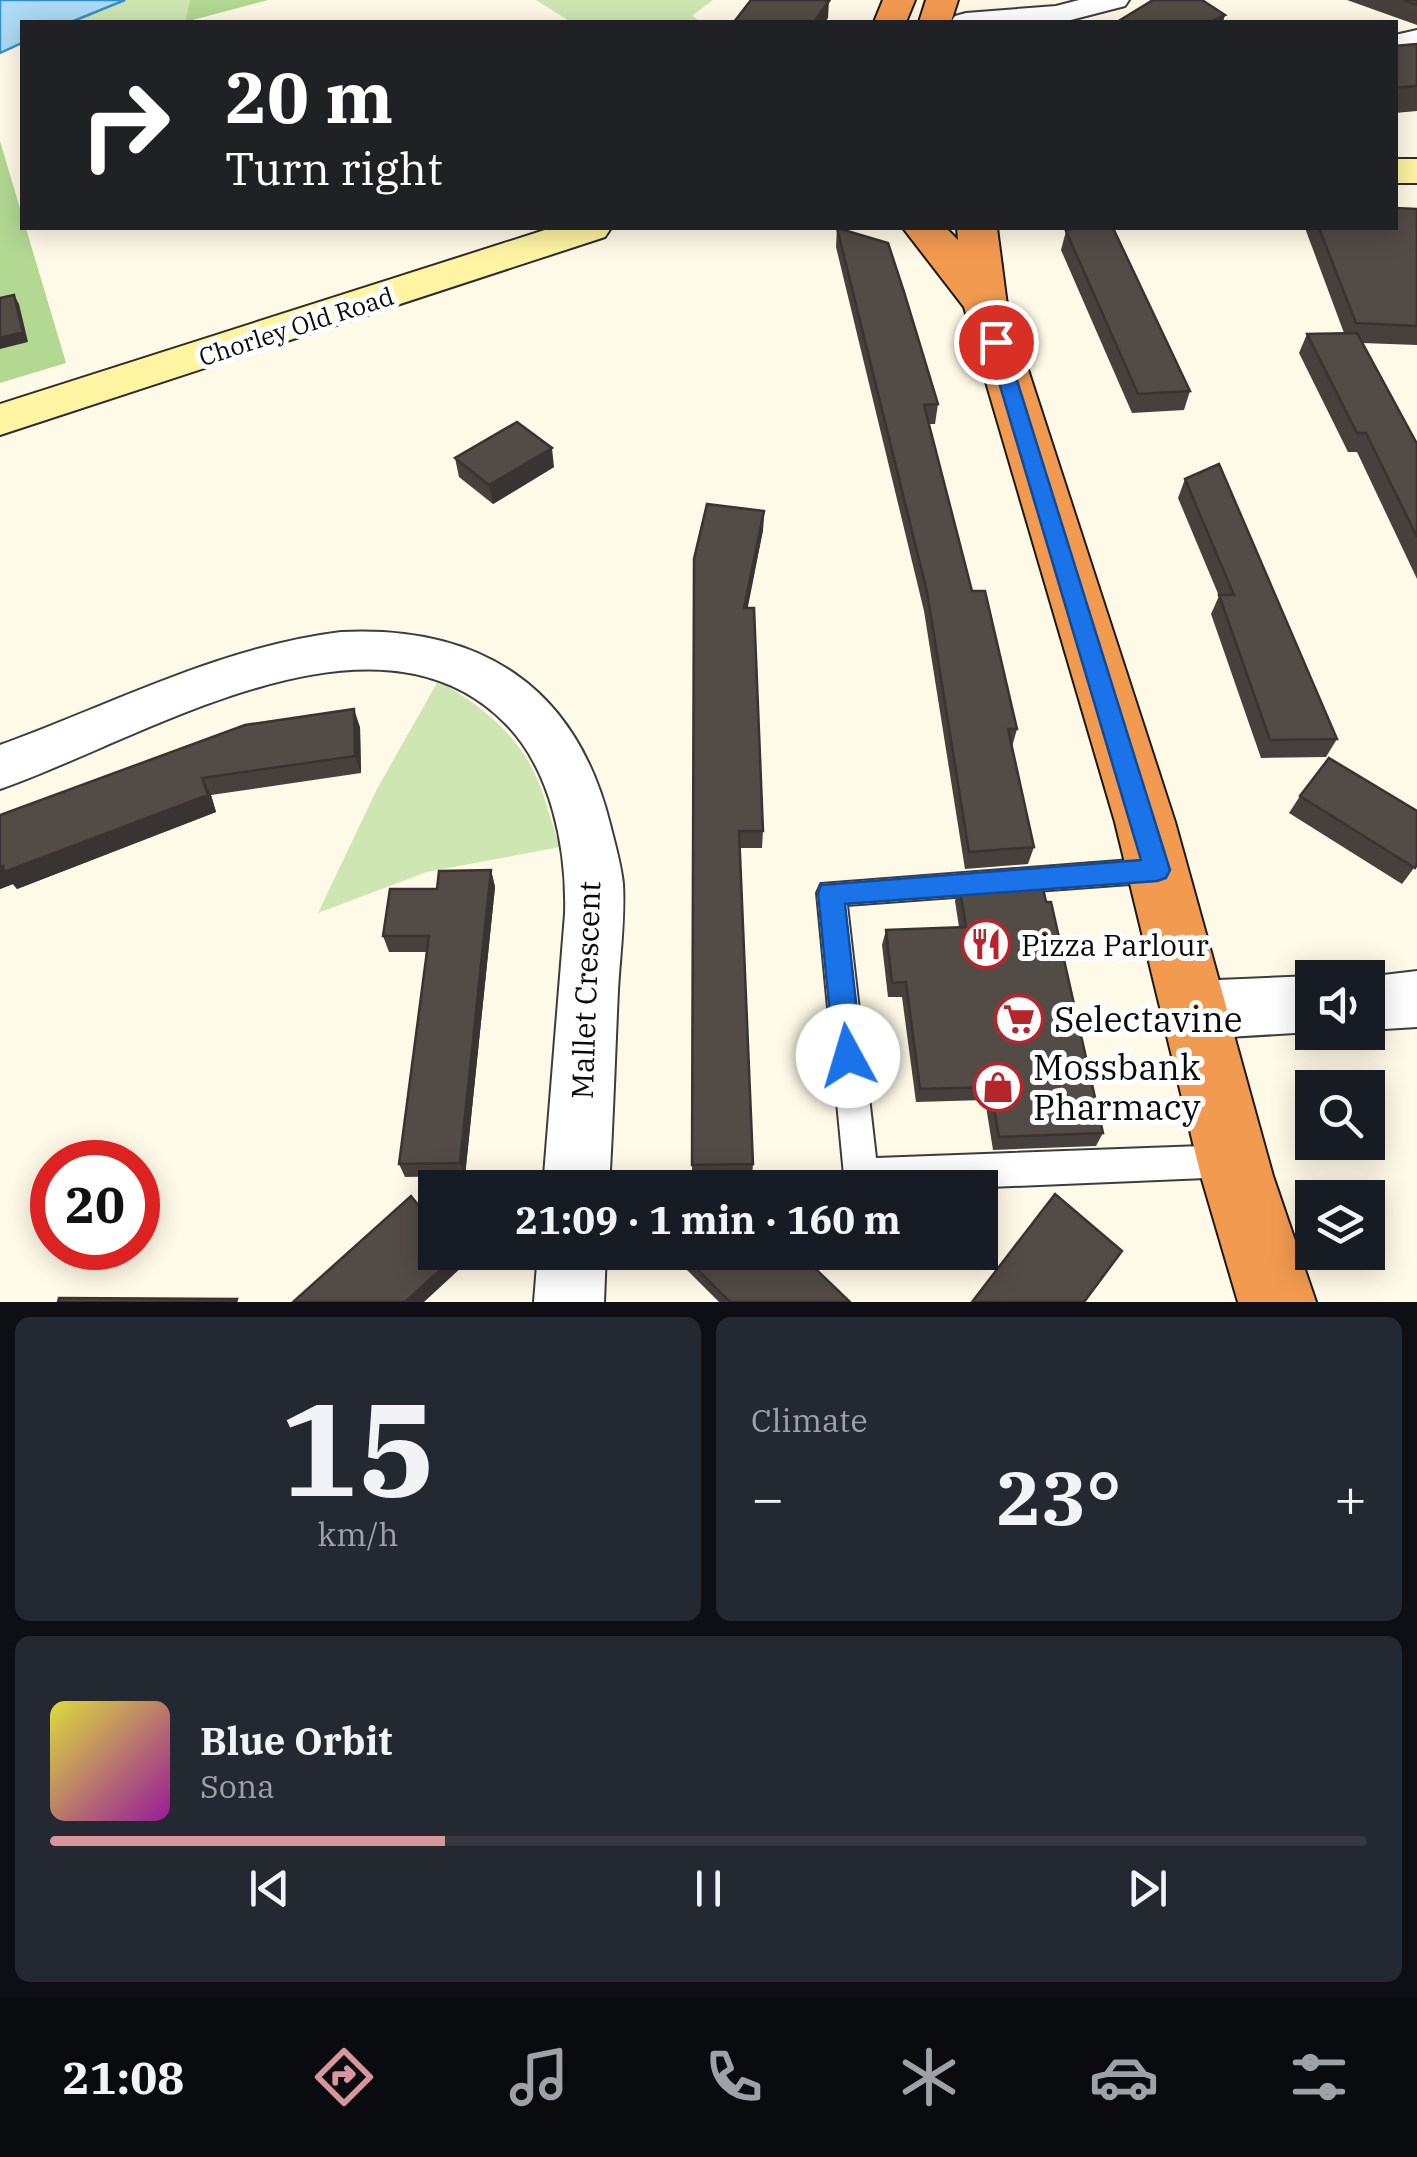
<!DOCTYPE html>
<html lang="en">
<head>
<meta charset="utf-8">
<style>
  body { margin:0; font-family:"IBM Plex Serif",serif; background:#242831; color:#f1f3f6; height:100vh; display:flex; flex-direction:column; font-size:38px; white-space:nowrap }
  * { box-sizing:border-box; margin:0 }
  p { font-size:32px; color:#9ea1a6 }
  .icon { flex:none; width:55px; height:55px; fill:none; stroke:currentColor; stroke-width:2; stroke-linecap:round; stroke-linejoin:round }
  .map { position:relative; height:1302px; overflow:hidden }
  .details { display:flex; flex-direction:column; gap:15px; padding:15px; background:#0d0f14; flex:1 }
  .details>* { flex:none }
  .banner { position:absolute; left:20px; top:20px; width:1378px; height:210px; border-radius:0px; box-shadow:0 5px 25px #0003; background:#202124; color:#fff; overflow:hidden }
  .buttons { position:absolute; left:1295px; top:960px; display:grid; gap:20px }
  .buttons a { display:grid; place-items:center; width:90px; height:90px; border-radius:0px; background:#171b24; box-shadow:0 5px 25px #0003; font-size:50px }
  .speed { position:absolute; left:30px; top:1140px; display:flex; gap:20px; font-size:50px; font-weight:700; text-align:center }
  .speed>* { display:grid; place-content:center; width:130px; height:130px; border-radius:50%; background:#171b24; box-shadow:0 5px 25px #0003; line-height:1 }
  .speed .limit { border:15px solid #d22; background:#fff; color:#111 }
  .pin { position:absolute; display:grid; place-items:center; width:85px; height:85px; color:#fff; margin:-42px; border:5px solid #fff; border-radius:50%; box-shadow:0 2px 10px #0007 }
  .me { position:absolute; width:110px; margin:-55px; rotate:354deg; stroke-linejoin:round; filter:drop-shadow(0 0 8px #0008) }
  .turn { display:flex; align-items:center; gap:35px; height:210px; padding:0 40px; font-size:45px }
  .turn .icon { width:130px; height:130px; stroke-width:2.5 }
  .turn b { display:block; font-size:70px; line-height:85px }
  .big { font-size:75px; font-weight:700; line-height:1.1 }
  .details .card { flex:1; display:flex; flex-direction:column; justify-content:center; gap:15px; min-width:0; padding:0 35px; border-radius:15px; background:#242831 }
  .details .dial { align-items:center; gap:0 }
  .dial b { font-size:130px; line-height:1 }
  .song { display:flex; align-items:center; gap:30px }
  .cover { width:120px; height:120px; border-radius:15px; background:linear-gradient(135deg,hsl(60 70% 55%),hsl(300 70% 35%)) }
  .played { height:10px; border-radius:5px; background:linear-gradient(90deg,#d7969b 30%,#363941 30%) }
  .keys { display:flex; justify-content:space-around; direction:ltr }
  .heat { display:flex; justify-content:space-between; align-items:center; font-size:55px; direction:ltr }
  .details .tiles { flex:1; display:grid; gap:15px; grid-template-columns:1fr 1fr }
  .card:last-child { grid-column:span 2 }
  .trip { position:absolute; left:418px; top:1170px; width:580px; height:100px; border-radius:0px; background:#171b24; box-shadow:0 5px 25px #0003; font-weight:700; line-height:100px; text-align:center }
  .menu { display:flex; height:160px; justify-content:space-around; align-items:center; background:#090b0e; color:#9ea1a6 }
  .menu .icon { width:70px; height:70px }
  .menu .active { color:#d7969b }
  .menu b { font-size:45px; color:#f1f3f6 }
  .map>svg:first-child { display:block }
  .green { fill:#cee7b2 }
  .forest { fill:#b2d892 }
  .water { fill:#addaf5; stroke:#3590cb; stroke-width:2.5 }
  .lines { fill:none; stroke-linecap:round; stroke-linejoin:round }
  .lane-casing { stroke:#3d3d3d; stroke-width:4 }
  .street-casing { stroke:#3d3d3d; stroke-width:4 }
  .secondary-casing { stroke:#2c2c2c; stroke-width:4 }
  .highway-casing { stroke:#1b1b1b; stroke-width:4 }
  .lane { fill:#fff; fill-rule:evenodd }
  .street { fill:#fff; fill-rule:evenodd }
  .secondary { fill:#fef4a2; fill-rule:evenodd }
  .highway { fill:#f39a51; fill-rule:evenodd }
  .wall { fill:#47403c }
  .shaded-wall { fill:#393431 }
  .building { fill:#524b46; stroke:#393431; stroke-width:2.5 }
  .route { fill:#1a73e8; stroke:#114b97; stroke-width:2.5 }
  .labels { text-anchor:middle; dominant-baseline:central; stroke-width:10; stroke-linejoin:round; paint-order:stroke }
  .far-street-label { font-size:25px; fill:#0a0a0a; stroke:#fff }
  .poi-label { font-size:30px; fill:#0a0a0a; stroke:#fff; text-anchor:start }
  .street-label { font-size:30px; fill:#0a0a0a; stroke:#fff }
  .near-poi-label { font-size:35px; fill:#0a0a0a; stroke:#fff; text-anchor:start }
</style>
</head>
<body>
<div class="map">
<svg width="1417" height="1302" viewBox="0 0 1417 1302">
  <rect width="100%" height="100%" fill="#fffae7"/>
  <path class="green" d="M125 0H190L185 22H71Z
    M536 0H713L692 16 702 22H571Z
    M438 681C475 701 515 732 534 772 545 795 551 822 560 847L427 872 318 913 377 789Z"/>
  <path class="forest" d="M190 0H268L185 22Z
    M0 141 66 363 0 383Z"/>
  <path class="water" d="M0 0H125L71 22H22V43L0 53Z"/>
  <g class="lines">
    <g class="lane-casing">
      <path id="lane" d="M1157 858 1167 861 1171 870 1167 879 1157 882 847 905 876 1158 1230 1145 1242 1149 1246 1161 1242 1173 1230 1177 967 1188 849 1187 844 1175 817 893 821 884Z"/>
    </g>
    <g class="street-casing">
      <path id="street" d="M1079 0H1129L1125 6 1063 22H951L955 16 966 13 1056 6Z
        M1417 30V48L1395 53V35Z
        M341 632C481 625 576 687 610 824 615 844 621 864 623 884 625 919 620 955 618 990 615 1056 613 1122 609 1188H543L565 914C567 850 552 770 505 723 373 590 140 741 0 789V745C113 704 220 647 341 632Z
        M1417 971V1027L1368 1030V978H1358Z
        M1312 976 1317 978H1312V1032L1194 1039 1172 1030 1163 1010 1172 990 1194 981Z
        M538 1252H606L604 1302H534Z"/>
    </g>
    <g class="secondary-casing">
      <path id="secondary" d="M1395 159H1417V183H1395Z
        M551 228H611L605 237 0 435V404Z"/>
    </g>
    <g class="highway-casing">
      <path id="highway" d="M883 0H915L906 22H874Z
        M926 0H958L951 22H919Z
        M903 228H946L958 240 957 228H997L1007 305 1175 822 1273 1176 1316 1302H1238L1201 1176 1115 822 964 307Z"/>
    </g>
    <use href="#lane" class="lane"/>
    <use href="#street" class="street"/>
    <use href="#secondary" class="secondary"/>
    <use href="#highway" class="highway"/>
  </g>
  <path class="wall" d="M1347 0H1417V25Z
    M1417 44V111L1395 113V46Z
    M1417 209V345L1362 343 1417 444V579L1357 452H1348L1299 353 1307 334 1344 333 1305 228H1395Z
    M837 228 938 404 935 424H929L972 591 1017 729 1012 747 1034 847 1028 864 965 869 924 611 836 247Z
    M1066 231 1190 391 1184 410 1132 413 1061 250Z
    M455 458 554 467 493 504 459 477Z
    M1185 479 1337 739 1326 757 1261 758 1211 614 1219 596 1178 498Z
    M764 511 763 530 747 608 763 831 762 848H739L753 1164 752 1177 692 1178 694 559Z
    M360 727 361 773 211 795 216 812 17 889 13 884 0 889V815Z
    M1300 796 1417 864 1402 884 1289 813Z
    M491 870 495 887 465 1176 405 1177 399 1164 427 952H389L383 936 437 889Z
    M959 885 1103 1133 1096 1146 993 1150 985 1100 916 1102 902 997H888L882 945 886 930 959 927 955 901Z
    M683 1255 850 1302H719L684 1267Z"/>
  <path class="shaded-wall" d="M829 1 828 18 825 22H814Z
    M1225 15 1223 22H1210Z
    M14 295 19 304 28 342 0 349V338Z
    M552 448 554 467 493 504 489 485Z
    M764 511 763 530 744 627V608Z
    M354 709 360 727 361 773 355 756Z
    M202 778 211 795 216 812 17 889 13 884 0 889V867Z
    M491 870 495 887 465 1176 460 1163Z
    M458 1254 463 1266 424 1302H405Z"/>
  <path class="building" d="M751 0H824L829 1 814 22H734Z
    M1153 0H1202L1225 15 1210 22H1117Z
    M1403 0H1417V5Z
    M1417 44V86L1395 88V46Z
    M1395 208 1417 209V326L1356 323 1319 228H1395Z
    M837 228 888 243 904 292 938 404 924 405 972 591H985L1017 729H1008L1034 847 969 852 927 592Z
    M1073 228H1113L1190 391 1138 394 1066 231Z
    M14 295 23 332 0 338V298Z
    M1357 333 1417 444V537L1366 433H1357L1307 334Z
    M517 422 552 448 489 485 455 458Z
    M1219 464 1337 739 1270 740 1219 595H1234L1185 479Z
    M707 504 764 511 744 608H754L763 831H739L753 1164 692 1165 694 559Z
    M354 709 355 756 202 778 208 795 4 872 3 866 0 867V815L245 725Z
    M1329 758 1417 811V864L1415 868 1300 796Z
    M491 870 460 1163 399 1164 429 936H383L390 889H437L439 871Z
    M1041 879 1046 902H1051L1103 1133 999 1137 990 1087 920 1089 906 982 892 983 886 930 966 927 959 885Z
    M1055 1194 1122 1251 1084 1302H972Z
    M411 1196 435 1226V1252H456L458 1254 405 1302H293Z
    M685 1252H798L850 1302H730L683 1255Z
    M59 1298 237 1299 236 1302H58Z"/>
  <path class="route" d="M996 336 1005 342 1170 870 1166 878 1157 881 845 904 862 1056 858 1066 848 1070 838 1066 834 1056 818 893 821 885 1141 860 987 342Z"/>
  <defs>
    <g id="restaurant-ring" transform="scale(2.5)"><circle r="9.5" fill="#fff" stroke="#b7252c" stroke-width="1.5"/><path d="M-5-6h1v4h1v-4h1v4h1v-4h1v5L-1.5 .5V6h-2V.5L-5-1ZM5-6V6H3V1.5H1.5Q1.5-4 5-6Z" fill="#b7252c"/></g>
    <g id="supermarket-ring" transform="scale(2.5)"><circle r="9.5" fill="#fff" stroke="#b7252c" stroke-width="1.5"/><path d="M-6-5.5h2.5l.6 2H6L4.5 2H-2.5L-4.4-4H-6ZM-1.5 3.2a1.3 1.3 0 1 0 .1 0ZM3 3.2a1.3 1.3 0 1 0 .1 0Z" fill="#b7252c"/></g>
    <g id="shop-ring" transform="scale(2.5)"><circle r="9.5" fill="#fff" stroke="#b7252c" stroke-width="1.5"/><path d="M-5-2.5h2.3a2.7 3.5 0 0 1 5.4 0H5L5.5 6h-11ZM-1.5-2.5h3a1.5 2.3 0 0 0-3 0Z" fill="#b7252c"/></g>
  </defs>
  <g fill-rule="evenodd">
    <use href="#restaurant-ring" x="986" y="944"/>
    <use href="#supermarket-ring" x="1019" y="1019"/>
    <use href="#shop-ring" x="998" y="1087"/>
  </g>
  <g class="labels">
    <g class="far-street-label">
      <text transform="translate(296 326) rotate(-18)">Chorley Old Road</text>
    </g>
    <g class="poi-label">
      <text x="1021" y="944">Pizza Parlour</text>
    </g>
    <g class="street-label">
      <text transform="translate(585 990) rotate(-88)">Mallet Crescent</text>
    </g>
    <g class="near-poi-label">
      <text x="1054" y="1019">Selectavine</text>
      <text x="1033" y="1067">Mossbank<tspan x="1033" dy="40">Pharmacy</tspan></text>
    </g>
  </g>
</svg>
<div class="buttons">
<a><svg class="icon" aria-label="sound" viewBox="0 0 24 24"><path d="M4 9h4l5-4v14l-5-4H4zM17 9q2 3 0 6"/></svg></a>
<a><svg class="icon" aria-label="search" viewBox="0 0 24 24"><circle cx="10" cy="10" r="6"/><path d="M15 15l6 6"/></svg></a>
<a><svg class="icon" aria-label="layers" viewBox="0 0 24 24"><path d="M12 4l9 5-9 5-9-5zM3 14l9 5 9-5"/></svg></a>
</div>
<div class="speed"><div class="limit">20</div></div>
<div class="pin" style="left:996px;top:342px;background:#d93025"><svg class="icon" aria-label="arrive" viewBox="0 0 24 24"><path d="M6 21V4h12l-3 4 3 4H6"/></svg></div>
<svg class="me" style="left:848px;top:1056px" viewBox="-20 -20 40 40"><circle r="19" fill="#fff"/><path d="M0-13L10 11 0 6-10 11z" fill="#1a73e8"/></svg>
<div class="trip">21:09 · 1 min · 160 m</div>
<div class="banner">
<div class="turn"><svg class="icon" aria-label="right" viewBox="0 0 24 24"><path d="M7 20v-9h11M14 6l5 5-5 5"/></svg><div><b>20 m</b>Turn right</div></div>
</div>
</div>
<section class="details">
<div class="tiles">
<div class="card dial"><b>15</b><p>km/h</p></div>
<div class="card"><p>Climate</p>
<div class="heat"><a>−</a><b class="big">23°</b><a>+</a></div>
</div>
<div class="card">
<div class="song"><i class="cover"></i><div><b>Blue Orbit</b><p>Sona</p></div></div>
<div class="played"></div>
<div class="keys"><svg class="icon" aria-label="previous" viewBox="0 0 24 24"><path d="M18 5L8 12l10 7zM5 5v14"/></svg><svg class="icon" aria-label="pause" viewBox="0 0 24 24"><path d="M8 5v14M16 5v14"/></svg><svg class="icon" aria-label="next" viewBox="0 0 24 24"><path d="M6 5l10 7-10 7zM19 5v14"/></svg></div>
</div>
</div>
</section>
<nav class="menu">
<b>21:08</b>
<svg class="icon active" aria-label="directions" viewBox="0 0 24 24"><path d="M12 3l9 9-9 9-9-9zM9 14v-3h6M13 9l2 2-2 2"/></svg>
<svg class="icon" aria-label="music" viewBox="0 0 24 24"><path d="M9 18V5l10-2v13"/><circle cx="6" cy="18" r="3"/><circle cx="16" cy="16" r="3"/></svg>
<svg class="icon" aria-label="phone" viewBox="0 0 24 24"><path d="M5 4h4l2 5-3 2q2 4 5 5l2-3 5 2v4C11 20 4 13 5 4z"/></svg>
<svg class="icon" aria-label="climate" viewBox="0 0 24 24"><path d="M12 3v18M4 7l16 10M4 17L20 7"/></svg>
<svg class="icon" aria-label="car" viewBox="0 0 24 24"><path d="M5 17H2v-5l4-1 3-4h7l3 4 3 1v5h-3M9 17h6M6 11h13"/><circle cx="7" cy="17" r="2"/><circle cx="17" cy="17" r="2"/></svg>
<svg class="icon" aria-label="filters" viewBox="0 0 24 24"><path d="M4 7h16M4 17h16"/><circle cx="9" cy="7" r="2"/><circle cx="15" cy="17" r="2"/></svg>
</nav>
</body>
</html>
